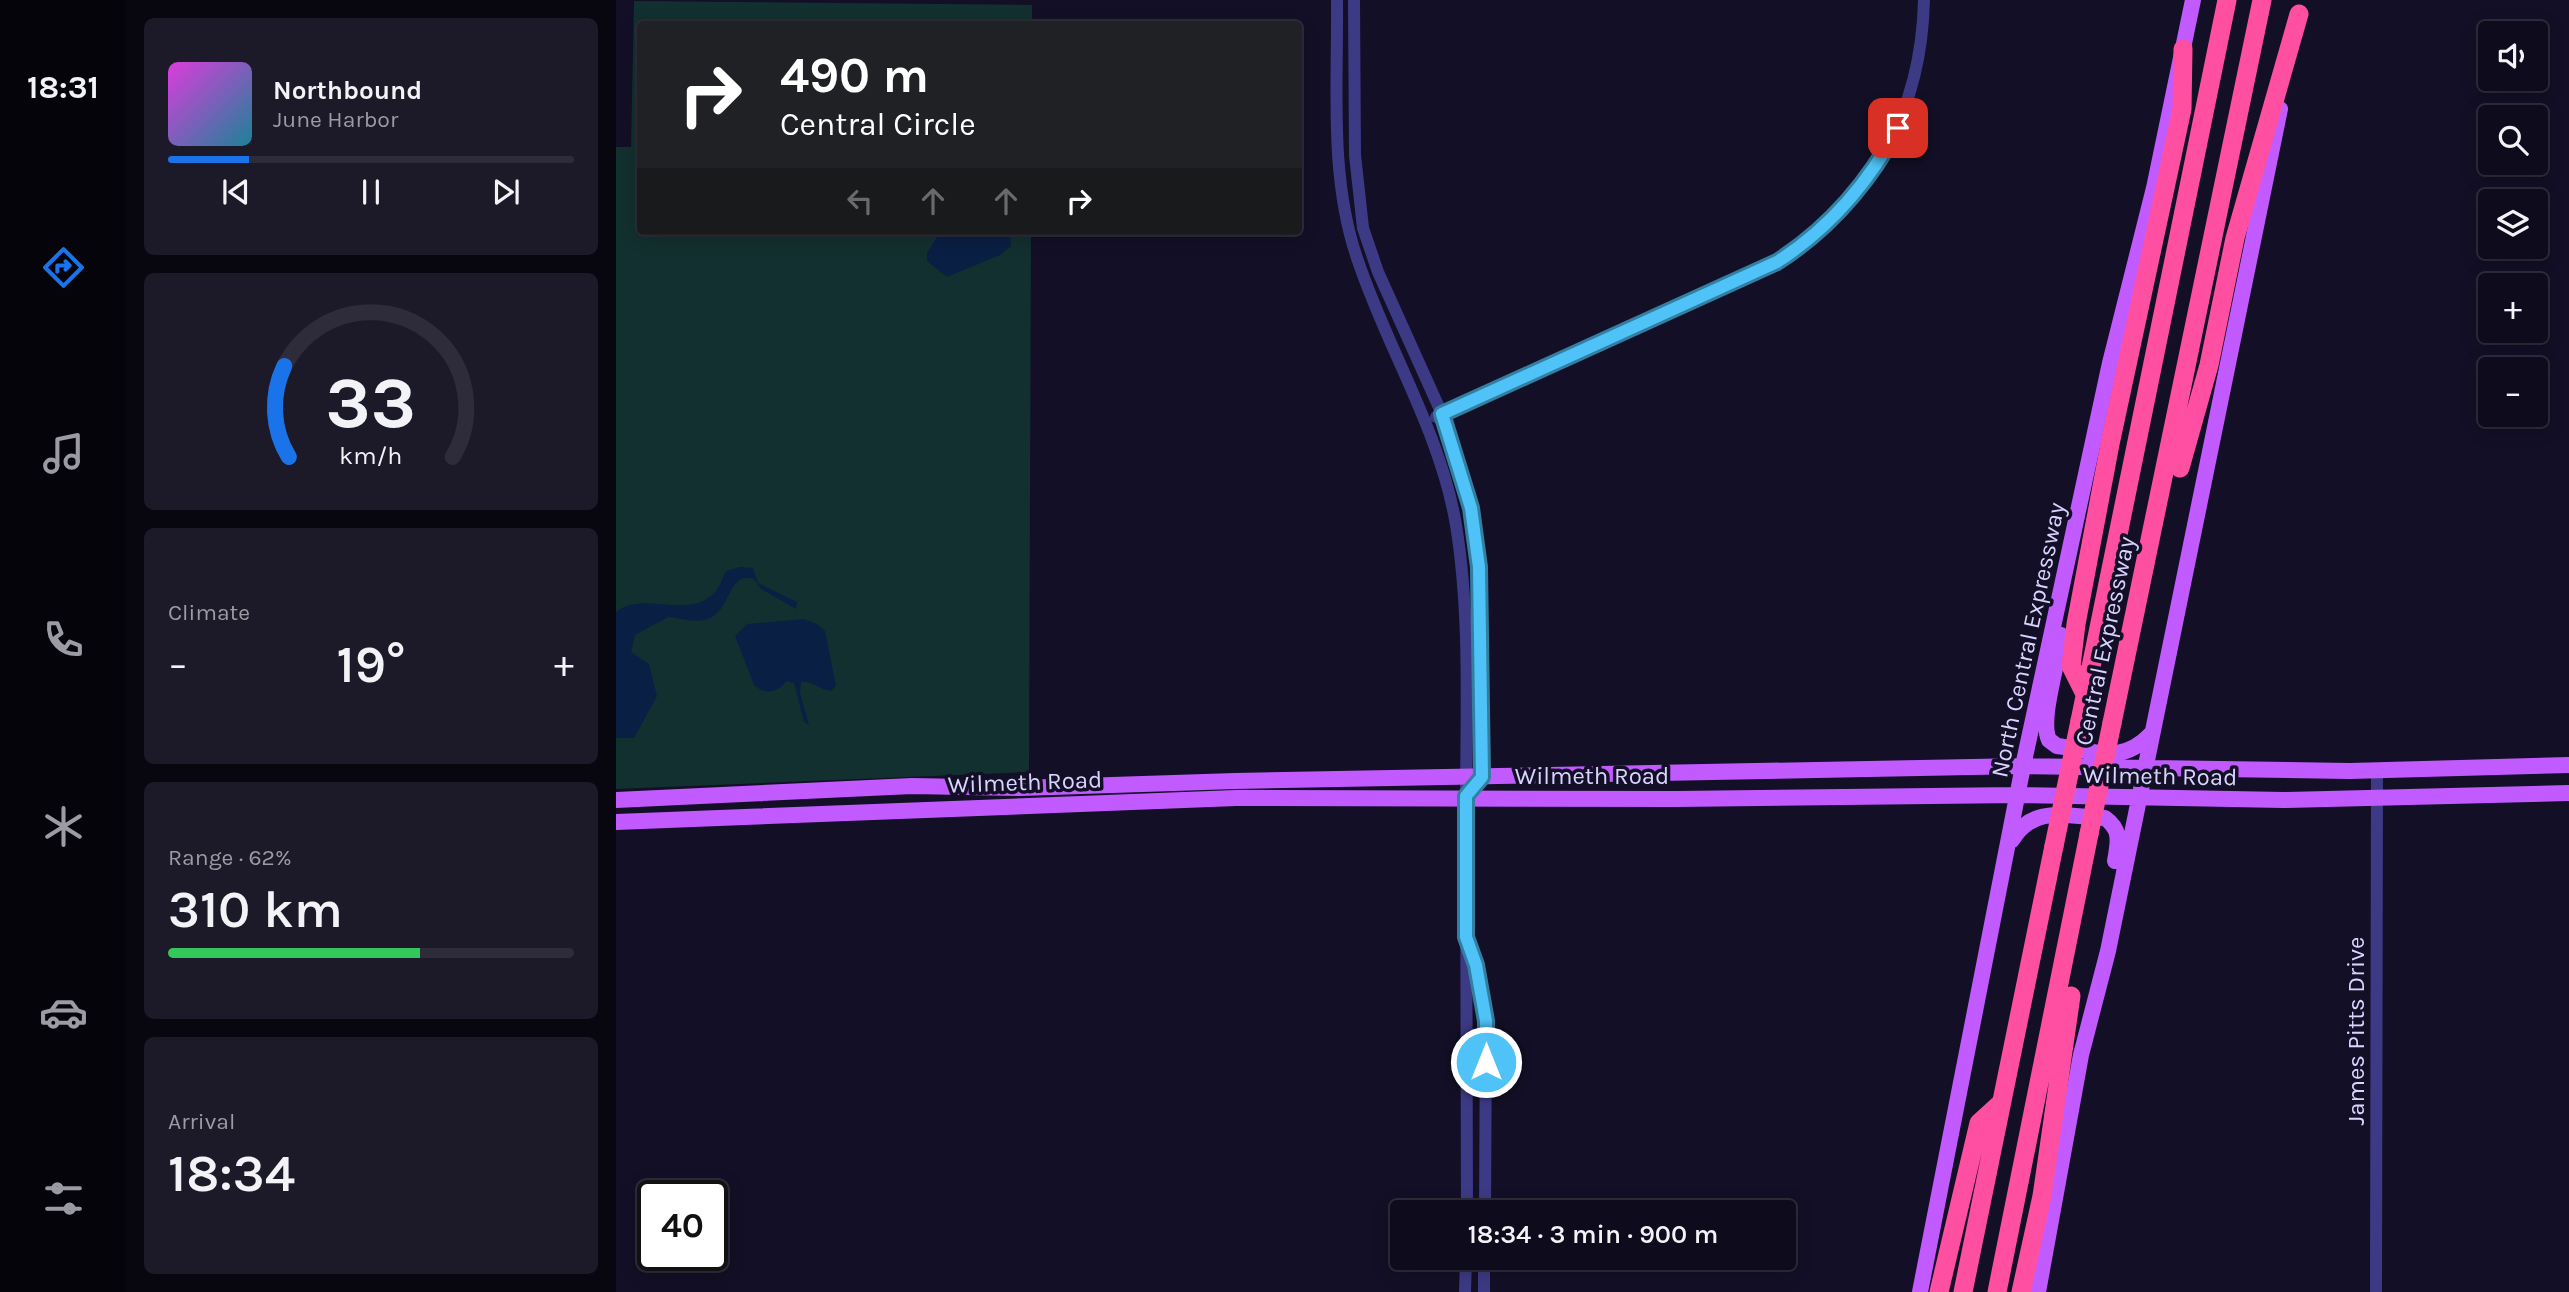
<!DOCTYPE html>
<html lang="en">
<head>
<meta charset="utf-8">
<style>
  body { margin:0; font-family:Karla,sans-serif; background:#1c1929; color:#f1f3f6; height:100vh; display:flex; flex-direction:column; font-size:26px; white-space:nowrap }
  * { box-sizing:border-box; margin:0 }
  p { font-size:23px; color:#9b9ba3 }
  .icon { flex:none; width:38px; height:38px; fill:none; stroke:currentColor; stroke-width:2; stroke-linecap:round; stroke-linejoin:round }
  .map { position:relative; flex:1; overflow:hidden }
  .sheet { display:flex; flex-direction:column; gap:18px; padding:18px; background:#08060f; width:490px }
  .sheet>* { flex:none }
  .hud { position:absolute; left:21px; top:21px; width:665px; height:214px; border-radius:7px; box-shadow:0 4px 18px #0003,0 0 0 2px #2e2b3b; background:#202124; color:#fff; overflow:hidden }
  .tools { position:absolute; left:1862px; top:21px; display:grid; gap:14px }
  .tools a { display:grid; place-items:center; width:70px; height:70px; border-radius:7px; background:#0e0b1c; box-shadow:0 4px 18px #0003,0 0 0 2px #2e2b3b; font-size:35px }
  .speed { position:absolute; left:21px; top:1180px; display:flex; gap:14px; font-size:35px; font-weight:700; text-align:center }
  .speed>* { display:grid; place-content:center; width:91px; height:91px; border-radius:50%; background:#0e0b1c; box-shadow:0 4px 18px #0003,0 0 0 2px #2e2b3b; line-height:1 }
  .speed .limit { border:4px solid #111; border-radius:10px; background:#fff; color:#111 }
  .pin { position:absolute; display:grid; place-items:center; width:60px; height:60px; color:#fff; margin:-30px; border-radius:14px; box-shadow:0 4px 10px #0006 }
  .me { position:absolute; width:77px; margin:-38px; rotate:0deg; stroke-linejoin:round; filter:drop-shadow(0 0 5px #0008) }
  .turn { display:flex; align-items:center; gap:24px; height:147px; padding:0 28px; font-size:32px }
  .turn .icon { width:91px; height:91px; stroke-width:2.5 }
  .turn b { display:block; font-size:49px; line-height:60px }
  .lanes { display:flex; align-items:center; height:66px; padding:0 28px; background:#0003; justify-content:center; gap:35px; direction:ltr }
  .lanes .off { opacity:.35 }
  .big { font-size:52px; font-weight:600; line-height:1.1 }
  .sheet .tile { flex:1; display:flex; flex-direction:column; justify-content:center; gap:10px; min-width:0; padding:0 24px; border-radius:10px; background:#1c1929 }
  .sheet .dial { align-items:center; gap:0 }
  .dial svg { height:182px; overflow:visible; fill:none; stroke:#2e2b3b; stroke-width:7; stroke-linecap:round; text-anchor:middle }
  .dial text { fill:#f1f3f6; stroke:none }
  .song { display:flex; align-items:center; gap:21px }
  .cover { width:84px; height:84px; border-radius:10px; background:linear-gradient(135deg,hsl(300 70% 55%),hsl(190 70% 35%)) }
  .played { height:7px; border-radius:4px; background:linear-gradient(90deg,#1a73e8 20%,#2e2b3b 20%) }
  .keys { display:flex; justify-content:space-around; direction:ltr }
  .heat { display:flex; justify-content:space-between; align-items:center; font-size:38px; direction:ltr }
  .charge { height:10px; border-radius:5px; background:linear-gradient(90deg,#34c759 62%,#2e2b3b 0) }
  .trip { position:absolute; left:774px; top:1200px; width:406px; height:70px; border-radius:7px; background:#0e0b1c; box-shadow:0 4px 18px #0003,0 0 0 2px #2e2b3b; font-weight:600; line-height:70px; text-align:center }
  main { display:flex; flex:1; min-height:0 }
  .menu { display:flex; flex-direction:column; width:126px; justify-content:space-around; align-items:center; background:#06040b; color:#9b9ba3 }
  .menu .icon { width:49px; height:49px }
  .menu .current { color:#1a73e8 }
  .menu b { font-size:32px; color:#f1f3f6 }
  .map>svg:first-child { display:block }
  .green { fill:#12302f }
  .water { fill:#0a1f44 }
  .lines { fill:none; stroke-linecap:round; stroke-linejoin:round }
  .minor { stroke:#3d3a85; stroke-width:12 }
  .major { stroke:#c25bff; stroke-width:16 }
  .highway { stroke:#ff4fa3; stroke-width:19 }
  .highway-bridge { stroke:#ff4fa3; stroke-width:19 }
  .route-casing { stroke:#337fa1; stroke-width:18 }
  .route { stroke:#4fc3f7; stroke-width:12 }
  .labels { text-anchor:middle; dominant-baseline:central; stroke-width:7; stroke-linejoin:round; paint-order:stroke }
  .street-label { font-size:24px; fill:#d9d4ff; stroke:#130f26 }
</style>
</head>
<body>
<main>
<nav class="menu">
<b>18:31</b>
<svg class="icon current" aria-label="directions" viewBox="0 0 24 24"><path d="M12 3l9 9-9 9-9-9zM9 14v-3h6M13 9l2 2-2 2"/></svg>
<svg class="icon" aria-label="music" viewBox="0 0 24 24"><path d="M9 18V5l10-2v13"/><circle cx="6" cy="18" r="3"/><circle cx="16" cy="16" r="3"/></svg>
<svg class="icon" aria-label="phone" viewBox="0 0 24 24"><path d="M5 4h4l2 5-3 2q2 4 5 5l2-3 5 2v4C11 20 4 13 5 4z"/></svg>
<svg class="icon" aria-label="climate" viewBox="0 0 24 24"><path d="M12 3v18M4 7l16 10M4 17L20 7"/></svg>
<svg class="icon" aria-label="car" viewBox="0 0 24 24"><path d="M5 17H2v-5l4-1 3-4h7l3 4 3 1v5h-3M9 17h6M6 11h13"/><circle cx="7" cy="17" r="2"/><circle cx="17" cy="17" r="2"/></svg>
<svg class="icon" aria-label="filters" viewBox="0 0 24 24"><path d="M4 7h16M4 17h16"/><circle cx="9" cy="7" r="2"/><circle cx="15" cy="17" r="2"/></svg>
</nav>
<section class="sheet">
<div class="tile">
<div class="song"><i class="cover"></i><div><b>Northbound</b><p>June Harbor</p></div></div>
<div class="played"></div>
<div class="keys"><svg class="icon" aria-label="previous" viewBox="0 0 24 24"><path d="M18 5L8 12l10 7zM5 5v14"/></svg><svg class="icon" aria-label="pause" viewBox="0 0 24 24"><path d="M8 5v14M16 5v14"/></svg><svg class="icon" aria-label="next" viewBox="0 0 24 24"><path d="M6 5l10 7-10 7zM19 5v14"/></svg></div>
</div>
<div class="tile dial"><svg viewBox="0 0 100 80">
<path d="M14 69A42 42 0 1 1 86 69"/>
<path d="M14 69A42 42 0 0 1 12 29" stroke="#1a73e8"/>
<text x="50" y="56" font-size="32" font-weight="700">33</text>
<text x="50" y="72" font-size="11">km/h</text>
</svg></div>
<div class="tile"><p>Climate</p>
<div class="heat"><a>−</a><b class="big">19°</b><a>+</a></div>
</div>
<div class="tile"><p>Range · 62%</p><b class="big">310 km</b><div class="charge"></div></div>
<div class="tile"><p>Arrival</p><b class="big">18:34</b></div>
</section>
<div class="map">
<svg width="1953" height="1292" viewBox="0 0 1953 1292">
  <rect width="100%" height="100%" fill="#130f26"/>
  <path class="green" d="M18 1 416 5V24H24V231H415L413 772 0 789V147H15Z"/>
  <path class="water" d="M325 231H394L395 246 384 255 331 277 311 261V253Z
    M124 567 137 568 142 583 181 602 180 609 145 589 138 579C112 572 115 607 96 617 81 625 67 618 52 617L19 635 15 652 33 664 41 696 18 738H0V612C27 589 74 622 100 591 105 585 106 578 110 571Z
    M188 619 201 624 209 631 220 686 215 691C204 690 196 680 185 682L184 693 193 725 188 722 178 683 171 681C161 692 151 696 138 685L119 636 131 624Z"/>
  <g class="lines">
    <path class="minor" d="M721 0C722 85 713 176 741 258 771 349 824 430 840 525 855 618 850 716 850 810 850 944 851 1078 851 1213
      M738 0 739 155 747 228 762 272 826 414 846 474 858 521 864 587 866 777 850 796
      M820 417 1134 277C1244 217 1305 126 1308 0
      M854 948 870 1021 869 1213
      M849 1292 850 1258
      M868 1292V1258
      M1760 1292 1761 770"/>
    <path class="major" d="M1445 635C1443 662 1423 719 1433 740L1441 746C1479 751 1506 765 1535 734
      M0 800 296 786 404 788 619 781 1407 766 1734 771 1953 765
      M0 822 620 798 1060 799 1402 795 1668 800 1953 793
      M1396 840C1418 804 1451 817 1489 818 1506 830 1502 843 1499 861
      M1304 1292 1407 766 1494 363 1538 188 1577 0
      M1422 1292 1465 1055 1492 951 1664 109"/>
    <path class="highway" d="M1564 468 1593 365 1619 238 1683 14
      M1469 694 1455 666 1460 624 1494 444 1566 109 1567 49
      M1464 721 1611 0
      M1496 723 1646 0
      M1323 1292 1363 1123 1386 1102
      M1347 1292 1438 846
      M1381 1292 1473 834
      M1405 1292 1426 1196 1455 996"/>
    <path class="highway-bridge" d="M1473 834 1496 723
      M1438 846 1464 721"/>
  </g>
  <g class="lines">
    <g class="route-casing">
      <path id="route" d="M870 1062V1021L860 965 850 937V796L866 777 863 567 855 508 826 414 1161 262C1214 228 1252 184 1282 128"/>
    </g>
    <use href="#route" class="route"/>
  </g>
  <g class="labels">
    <g class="street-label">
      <text transform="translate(1412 640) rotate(-78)">North Central Expressway</text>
      <text transform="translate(1489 641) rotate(-78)">Central Expressway</text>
      <text x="976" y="776">Wilmeth Road</text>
      <text transform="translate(1544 776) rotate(1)">Wilmeth Road</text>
      <text transform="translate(409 782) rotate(-2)">Wilmeth Road</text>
      <text transform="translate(1740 1031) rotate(-90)">James Pitts Drive</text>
    </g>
  </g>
</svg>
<div class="tools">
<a><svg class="icon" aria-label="sound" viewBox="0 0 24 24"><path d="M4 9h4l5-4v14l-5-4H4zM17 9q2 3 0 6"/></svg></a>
<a><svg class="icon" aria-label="search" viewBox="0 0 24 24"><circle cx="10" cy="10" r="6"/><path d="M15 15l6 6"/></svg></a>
<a><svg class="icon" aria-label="layers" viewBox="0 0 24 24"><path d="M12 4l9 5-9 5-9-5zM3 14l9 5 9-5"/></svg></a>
<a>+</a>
<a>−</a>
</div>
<div class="speed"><div class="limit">40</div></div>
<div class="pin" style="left:1282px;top:128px;background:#d93025"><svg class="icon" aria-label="arrive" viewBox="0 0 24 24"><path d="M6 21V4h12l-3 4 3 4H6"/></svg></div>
<svg class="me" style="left:870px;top:1062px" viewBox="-20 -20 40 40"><circle r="17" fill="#4fc3f7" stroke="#fff" stroke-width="3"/><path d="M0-11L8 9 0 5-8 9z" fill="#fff"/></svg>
<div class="trip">18:34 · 3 min · 900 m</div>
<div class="hud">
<div class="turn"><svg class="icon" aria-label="right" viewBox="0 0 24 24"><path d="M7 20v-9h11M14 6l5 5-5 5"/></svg><div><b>490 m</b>Central Circle</div></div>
<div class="lanes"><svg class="icon off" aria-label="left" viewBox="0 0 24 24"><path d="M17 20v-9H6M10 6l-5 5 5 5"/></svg><svg class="icon off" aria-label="ahead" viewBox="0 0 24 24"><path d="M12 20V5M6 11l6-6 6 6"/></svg><svg class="icon off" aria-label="ahead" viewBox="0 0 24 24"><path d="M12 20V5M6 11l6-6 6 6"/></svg><svg class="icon" aria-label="right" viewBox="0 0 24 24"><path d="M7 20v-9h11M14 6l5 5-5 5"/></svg></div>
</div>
</div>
</main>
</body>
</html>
